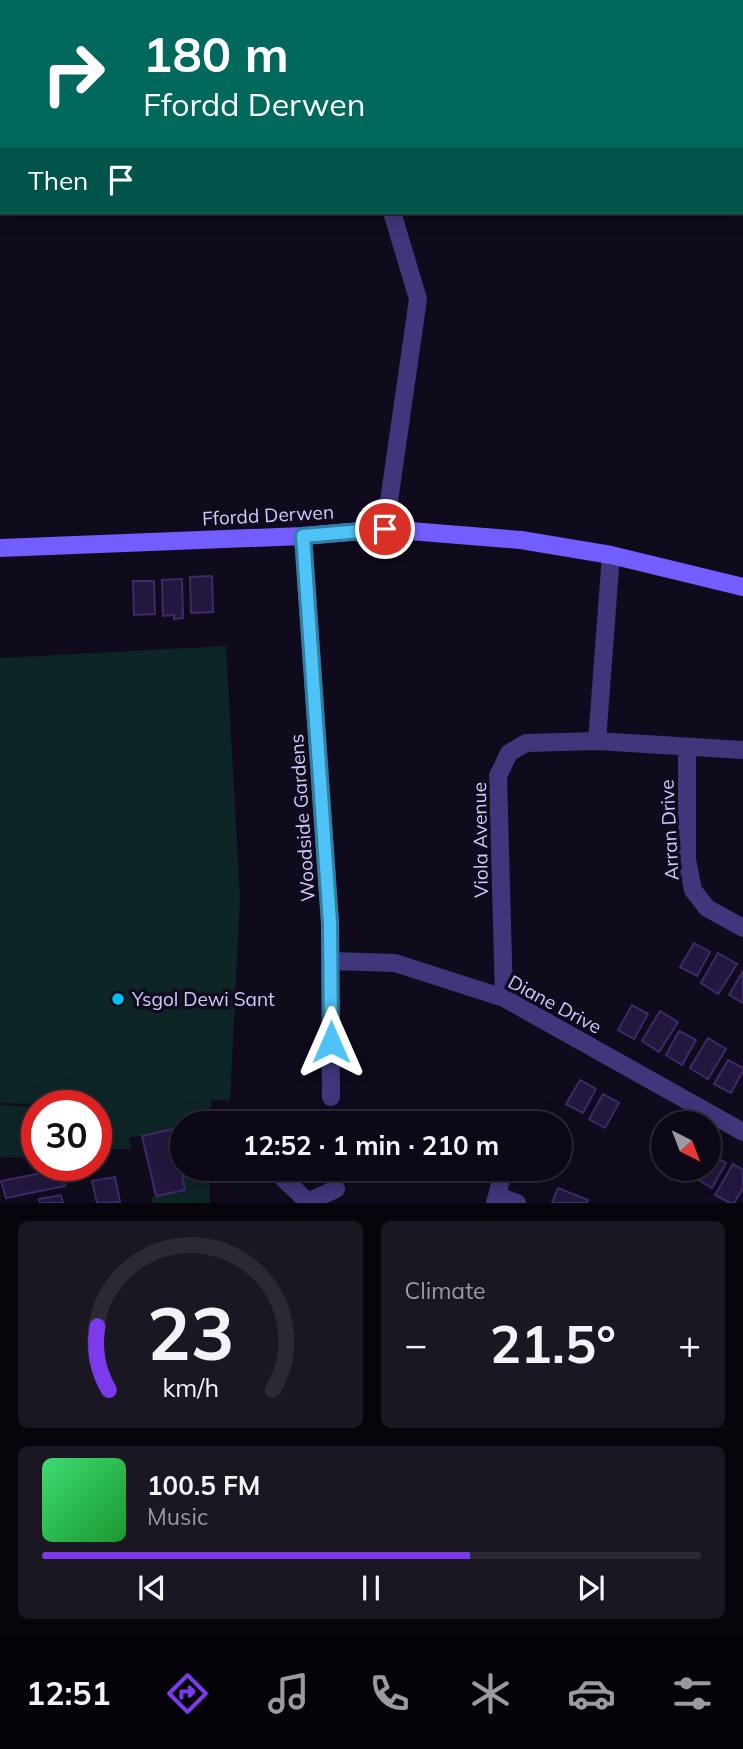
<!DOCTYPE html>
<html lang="en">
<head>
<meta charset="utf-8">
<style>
  body { margin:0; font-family:Mulish,sans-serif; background:#1a1622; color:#f1f3f6; height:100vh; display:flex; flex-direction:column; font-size:26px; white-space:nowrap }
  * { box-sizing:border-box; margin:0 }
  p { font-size:23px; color:#9a9aa0 }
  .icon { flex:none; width:38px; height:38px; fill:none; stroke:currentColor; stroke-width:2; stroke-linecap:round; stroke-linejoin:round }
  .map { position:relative; height:1203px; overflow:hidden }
  .side { display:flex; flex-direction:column; gap:18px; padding:18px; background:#07040c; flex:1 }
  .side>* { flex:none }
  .top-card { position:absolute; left:0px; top:0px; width:744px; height:214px; box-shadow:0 4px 18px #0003,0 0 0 2px #2c2934; background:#00695c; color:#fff; overflow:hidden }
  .needle { width:46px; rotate:138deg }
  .fabs { position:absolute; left:651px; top:1111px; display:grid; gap:14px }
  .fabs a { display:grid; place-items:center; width:70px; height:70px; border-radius:50%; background:#0c0815; box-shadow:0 4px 18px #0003,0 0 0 2px #2c2934; font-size:35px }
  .speed { position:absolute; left:21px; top:1090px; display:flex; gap:14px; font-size:35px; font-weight:700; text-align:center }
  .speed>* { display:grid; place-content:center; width:91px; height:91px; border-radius:50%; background:#0c0815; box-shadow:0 4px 18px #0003,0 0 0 2px #2c2934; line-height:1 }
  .speed .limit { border:10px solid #d22; background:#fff; color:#111 }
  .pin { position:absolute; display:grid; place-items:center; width:60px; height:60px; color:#fff; margin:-30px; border:4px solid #fff; border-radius:50%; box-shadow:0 2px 7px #0007 }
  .me { position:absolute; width:77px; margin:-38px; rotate:0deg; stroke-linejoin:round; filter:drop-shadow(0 0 5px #0008) }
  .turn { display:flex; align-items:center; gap:24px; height:147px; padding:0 28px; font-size:32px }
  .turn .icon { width:91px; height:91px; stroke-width:2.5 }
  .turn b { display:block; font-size:49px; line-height:60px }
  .then { display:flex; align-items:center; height:66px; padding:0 28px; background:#0003; gap:14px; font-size:26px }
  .big { font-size:52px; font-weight:700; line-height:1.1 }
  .side .widget { flex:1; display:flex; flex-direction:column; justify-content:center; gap:10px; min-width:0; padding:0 24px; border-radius:10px; background:#1a1622 }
  .side .dial { align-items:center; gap:0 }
  .dial svg { height:182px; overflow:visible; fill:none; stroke:#2c2934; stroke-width:7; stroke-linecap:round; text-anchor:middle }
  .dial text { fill:#f1f3f6; stroke:none }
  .song { display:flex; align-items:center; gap:21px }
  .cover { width:84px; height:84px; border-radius:10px; background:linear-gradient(135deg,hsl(140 70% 55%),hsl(130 70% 35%)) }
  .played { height:7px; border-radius:4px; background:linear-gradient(90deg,#7c3aed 65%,#2c2934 65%) }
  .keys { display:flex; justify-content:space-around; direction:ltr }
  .heat { display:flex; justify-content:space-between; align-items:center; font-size:38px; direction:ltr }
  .side .tiles { flex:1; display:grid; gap:18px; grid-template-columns:1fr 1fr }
  .widget:last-child { grid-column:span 2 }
  .trip { position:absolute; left:170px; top:1111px; width:402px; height:70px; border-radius:35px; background:#0c0815; box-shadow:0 4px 18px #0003,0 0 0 2px #2c2934; font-weight:700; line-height:70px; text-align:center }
  .menu { display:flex; height:112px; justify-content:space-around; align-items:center; background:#050308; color:#9a9aa0 }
  .menu .icon { width:49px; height:49px }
  .menu .current { color:#7c3aed }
  .menu b { font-size:32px; color:#f1f3f6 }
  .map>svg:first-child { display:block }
  .green { fill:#0e2526 }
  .building { fill:#23173d; stroke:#3c2a69; stroke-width:2 }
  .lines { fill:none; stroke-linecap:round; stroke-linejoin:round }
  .path { stroke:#2da8ad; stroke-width:3.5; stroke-dasharray:3.5 5; stroke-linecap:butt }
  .street { stroke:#40367b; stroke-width:18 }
  .secondary { stroke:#725efe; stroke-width:18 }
  .route-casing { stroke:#337fa1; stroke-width:18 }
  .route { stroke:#4fc3f7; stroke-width:12 }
  .poi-dot { fill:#01c1f1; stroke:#100b1c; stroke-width:2.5 }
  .labels { text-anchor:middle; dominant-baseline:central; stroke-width:7; stroke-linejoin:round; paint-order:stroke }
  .street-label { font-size:19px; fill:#d3c7ff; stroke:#100b1c }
  .poi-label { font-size:19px; fill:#d3c7ff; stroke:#100b1c; text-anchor:start }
</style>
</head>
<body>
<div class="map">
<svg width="743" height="1203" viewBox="0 0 743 1203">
  <rect width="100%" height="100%" fill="#100b1c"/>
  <path class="green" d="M226 646 240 898 230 1101 211 1100V1123L182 1124V1169H210V1203H152L151 1197 185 1190 172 1130 129 1138 131 1149H96V1106L0 1103V658Z
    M0 1105 37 1107V1158L0 1157Z"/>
  <path class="building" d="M212 576 213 612 191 613 190 577Z
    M182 579 183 618 174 619V615L163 616 162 580Z
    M133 581H154L155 614 134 615Z
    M694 943 710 952 697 976 680 967Z
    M718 953 737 964 718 994 701 983Z
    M743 971V1003L729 995Z
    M632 1005 648 1014 634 1039 618 1030Z
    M660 1011 678 1022 659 1052 642 1041Z
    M679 1031 696 1040 682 1065 666 1055Z
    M708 1038 726 1049 708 1079 690 1068Z
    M728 1060 743 1068V1071L731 1093 714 1084Z
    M580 1080 596 1089 583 1113 566 1104Z
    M603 1094 619 1103 605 1128 589 1119Z
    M173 1129 185 1190 156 1196 142 1136Z
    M709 1154 726 1163 712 1188 695 1178 700 1169H709Z
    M733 1164 743 1170V1188L734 1203H730L715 1195Z
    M62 1169 65 1186 6 1198 1 1181Z
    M671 1169H690L685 1177Z
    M115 1177 120 1202 97 1203 92 1181Z
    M558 1188 588 1200 587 1203H552Z
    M61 1195 63 1203H40L39 1199Z"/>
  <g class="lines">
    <path class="path" d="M332 1124V1113"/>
    <path class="street" d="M330 0 331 2
      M385 529 418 299 392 212
      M303 536 330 923 331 1097
      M597 741 611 555
      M687 747V860L693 890 707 908 743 928
      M331 961 395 963 504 998 743 1132
      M504 998 498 776 509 753 526 743 597 741 743 750
      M284 1179 308 1202 336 1189
      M497 1196 503 1171
      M495 1203 497 1196 517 1203"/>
    <path class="secondary" d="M0 548 303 536 385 529 521 540 611 555 743 587"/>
  </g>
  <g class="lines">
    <g class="route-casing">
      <path id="route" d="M331 1042 330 923 303 536 385 529"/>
    </g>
    <use href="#route" class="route"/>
  </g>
  <circle class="poi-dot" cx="118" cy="999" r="7"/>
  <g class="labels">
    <g class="street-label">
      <text transform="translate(268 515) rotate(-3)">Ffordd Derwen</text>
      <text transform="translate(302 818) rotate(-94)">Woodside Gardens</text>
      <text transform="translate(669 830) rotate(-93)">Arran Drive</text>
      <text transform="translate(480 840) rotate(-91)">Viola Avenue</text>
      <text transform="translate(555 1004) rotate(28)">Diane Drive</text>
    </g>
    <g class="poi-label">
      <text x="132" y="999">Ysgol Dewi Sant</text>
    </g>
  </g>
</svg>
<div class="fabs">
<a><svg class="needle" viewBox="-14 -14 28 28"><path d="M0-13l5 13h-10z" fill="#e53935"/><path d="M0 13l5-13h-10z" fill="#9a9aa0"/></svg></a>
</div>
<div class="speed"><div class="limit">30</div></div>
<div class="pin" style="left:385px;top:529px;background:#d93025"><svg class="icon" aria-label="arrive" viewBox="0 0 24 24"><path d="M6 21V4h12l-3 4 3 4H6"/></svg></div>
<svg class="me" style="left:331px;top:1042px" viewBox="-20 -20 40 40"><path d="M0-17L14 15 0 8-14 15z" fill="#4fc3f7" stroke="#fff" stroke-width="4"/></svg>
<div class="trip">12:52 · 1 min · 210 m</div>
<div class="top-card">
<div class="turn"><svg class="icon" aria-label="right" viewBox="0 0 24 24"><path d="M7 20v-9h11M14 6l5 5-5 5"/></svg><div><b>180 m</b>Ffordd Derwen</div></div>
<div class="then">Then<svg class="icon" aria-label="arrive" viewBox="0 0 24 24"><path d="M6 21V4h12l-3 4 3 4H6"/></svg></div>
</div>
</div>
<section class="side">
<div class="tiles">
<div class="widget dial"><svg viewBox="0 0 100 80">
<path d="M14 69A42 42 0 1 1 86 69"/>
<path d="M14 69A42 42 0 0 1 9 41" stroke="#7c3aed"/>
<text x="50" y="56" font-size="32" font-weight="700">23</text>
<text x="50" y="72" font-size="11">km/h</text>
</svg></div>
<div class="widget"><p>Climate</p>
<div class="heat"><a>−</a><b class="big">21.5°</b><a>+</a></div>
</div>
<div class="widget">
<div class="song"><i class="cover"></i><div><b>100.5 FM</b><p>Music</p></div></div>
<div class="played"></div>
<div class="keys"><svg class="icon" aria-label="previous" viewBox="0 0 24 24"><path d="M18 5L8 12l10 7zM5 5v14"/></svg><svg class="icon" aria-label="pause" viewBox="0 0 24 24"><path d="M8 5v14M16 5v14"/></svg><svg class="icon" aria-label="next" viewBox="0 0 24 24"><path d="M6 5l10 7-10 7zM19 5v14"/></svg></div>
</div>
</div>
</section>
<nav class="menu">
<b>12:51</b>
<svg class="icon current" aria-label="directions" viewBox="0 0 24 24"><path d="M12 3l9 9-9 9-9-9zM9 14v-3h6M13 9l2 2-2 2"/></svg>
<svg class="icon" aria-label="music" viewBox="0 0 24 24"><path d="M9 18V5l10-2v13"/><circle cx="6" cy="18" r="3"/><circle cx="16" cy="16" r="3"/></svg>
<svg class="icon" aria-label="phone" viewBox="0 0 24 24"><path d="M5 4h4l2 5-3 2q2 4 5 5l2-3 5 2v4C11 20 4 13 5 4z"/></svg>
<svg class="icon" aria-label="climate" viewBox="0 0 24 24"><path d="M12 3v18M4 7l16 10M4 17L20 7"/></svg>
<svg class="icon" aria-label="car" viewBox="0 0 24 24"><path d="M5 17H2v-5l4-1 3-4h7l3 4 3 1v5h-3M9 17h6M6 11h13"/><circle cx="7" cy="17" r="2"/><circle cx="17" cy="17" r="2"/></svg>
<svg class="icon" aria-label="filters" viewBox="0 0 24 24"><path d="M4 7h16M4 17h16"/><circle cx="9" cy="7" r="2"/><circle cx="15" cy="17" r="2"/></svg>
</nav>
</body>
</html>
